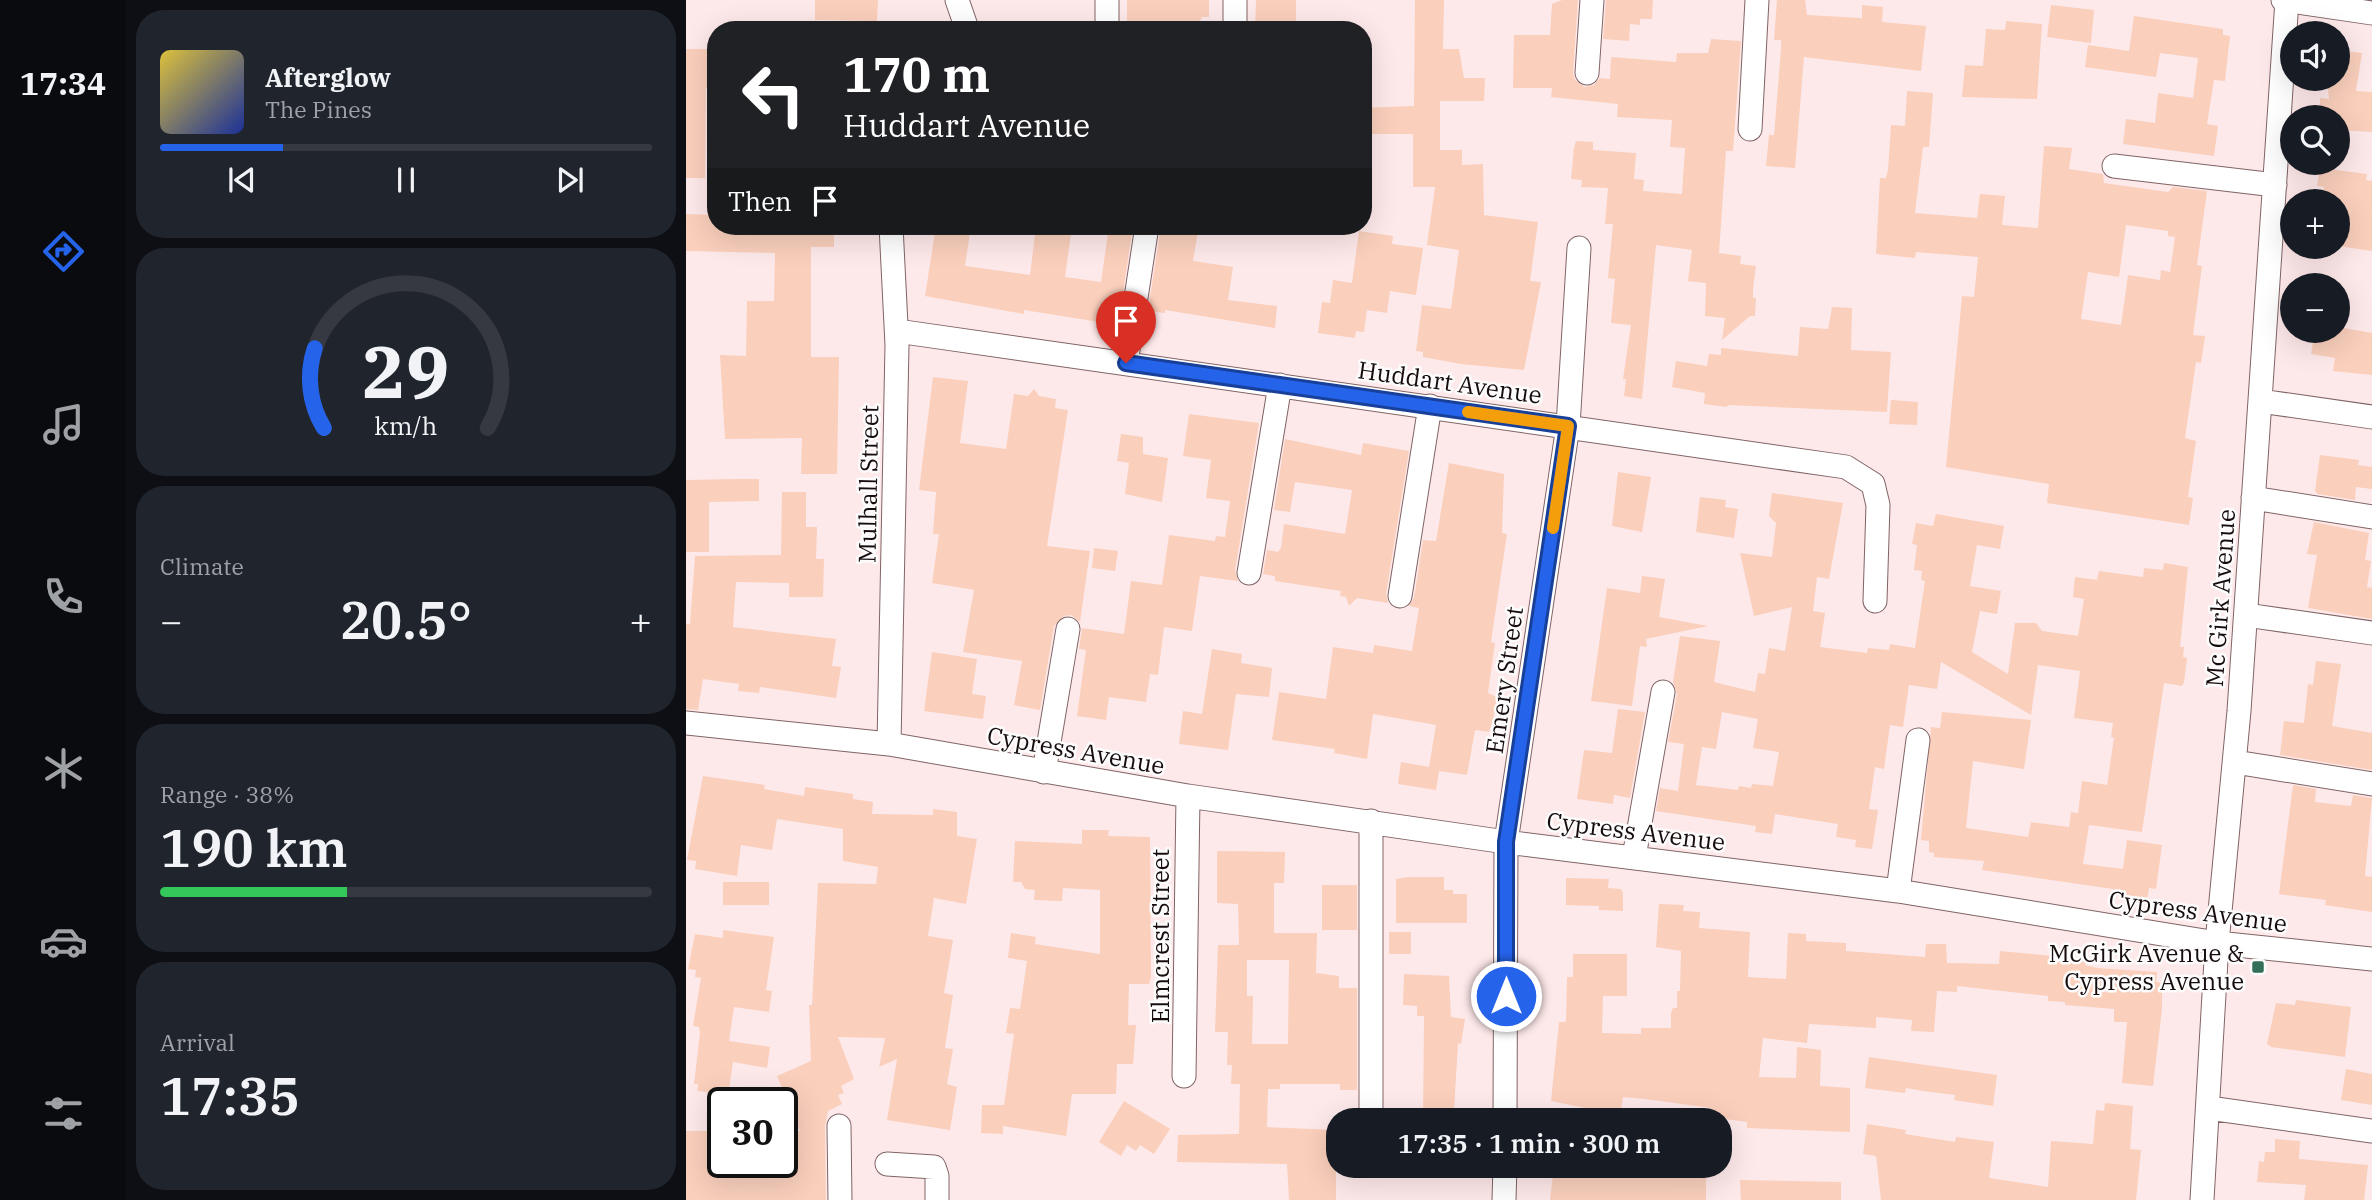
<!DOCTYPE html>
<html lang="en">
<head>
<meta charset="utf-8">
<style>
  body { margin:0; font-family:"IBM Plex Serif",serif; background:#20242c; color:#f1f3f6; height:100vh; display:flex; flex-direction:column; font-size:26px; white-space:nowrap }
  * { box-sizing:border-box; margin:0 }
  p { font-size:23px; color:#9ea1a6 }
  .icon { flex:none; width:38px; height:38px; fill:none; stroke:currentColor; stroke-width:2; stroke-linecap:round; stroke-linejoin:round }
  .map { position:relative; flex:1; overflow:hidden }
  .drawer { display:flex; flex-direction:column; gap:10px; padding:10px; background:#0d0f14; width:560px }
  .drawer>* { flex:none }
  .banner { position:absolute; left:21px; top:21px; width:665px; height:214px; border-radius:28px; box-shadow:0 7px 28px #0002; background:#202124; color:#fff; overflow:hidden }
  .controls { position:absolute; left:1594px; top:21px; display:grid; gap:14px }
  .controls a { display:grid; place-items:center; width:70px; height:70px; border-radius:50%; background:#171b24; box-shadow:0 7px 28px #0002; font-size:35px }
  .speed { position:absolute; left:21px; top:1087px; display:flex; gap:14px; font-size:35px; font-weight:700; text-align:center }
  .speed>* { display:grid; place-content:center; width:91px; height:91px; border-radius:50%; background:#171b24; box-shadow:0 7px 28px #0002; line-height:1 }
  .speed .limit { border:4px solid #111; border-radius:10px; background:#fff; color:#111 }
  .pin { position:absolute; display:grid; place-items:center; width:60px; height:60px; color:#fff; margin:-72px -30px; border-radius:50% 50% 50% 0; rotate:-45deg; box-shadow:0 0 7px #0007 }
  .pin .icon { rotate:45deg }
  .me { position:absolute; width:77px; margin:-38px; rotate:0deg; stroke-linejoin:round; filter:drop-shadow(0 0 5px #0008) }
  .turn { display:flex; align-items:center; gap:24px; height:147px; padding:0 21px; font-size:32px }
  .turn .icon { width:91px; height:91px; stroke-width:2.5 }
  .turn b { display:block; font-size:49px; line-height:60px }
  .then { display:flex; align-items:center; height:66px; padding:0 21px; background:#0003; gap:14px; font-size:26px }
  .big { font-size:52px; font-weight:600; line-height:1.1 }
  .drawer .card { flex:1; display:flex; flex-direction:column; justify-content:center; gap:10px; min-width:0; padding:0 24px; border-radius:28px; background:#20242c }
  .drawer .dial { align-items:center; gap:0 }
  .dial svg { height:182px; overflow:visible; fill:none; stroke:#363941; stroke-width:7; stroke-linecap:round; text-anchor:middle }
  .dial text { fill:#f1f3f6; stroke:none }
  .song { display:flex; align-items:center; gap:21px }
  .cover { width:84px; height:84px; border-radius:10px; background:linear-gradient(135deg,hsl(50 70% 55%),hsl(230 70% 35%)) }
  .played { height:7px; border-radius:4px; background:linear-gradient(90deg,#2563eb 25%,#363941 25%) }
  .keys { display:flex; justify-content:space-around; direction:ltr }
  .heat { display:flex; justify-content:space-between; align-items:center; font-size:38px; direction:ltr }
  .charge { height:10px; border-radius:5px; background:linear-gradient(90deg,#34c759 38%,#363941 0) }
  .trip { position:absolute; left:640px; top:1108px; width:406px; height:70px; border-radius:28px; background:#171b24; box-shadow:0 7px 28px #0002; font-weight:600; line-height:70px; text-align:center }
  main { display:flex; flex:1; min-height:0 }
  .tab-bar { display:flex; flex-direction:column; width:126px; justify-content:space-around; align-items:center; background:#090b0e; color:#9ea1a6 }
  .tab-bar .icon { width:49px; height:49px }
  .tab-bar .current { color:#2563eb }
  .tab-bar b { font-size:32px; color:#f1f3f6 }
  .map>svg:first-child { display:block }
  .building { fill:#facfbc; fill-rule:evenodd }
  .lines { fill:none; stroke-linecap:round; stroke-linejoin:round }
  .minor-casing { stroke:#806465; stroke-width:25 }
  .minor { stroke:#fff; stroke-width:23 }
  .route-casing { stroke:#184099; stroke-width:18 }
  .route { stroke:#2563eb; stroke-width:12 }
  .slow { stroke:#f59e0b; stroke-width:12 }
  .poi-dot { fill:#336e58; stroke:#fcfcfc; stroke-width:2.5 }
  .labels { text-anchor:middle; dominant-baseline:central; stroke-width:5; stroke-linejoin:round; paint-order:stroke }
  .street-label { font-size:24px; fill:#170c0d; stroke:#fcfcfc }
  .poi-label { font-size:24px; fill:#170c0d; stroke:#fcfcfc; text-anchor:end }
</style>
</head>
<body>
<main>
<nav class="tab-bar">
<b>17:34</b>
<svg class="icon current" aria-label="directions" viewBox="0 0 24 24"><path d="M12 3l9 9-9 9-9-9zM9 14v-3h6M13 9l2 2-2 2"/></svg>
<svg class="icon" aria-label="music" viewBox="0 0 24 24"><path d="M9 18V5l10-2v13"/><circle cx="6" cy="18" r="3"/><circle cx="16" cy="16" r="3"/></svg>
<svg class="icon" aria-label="phone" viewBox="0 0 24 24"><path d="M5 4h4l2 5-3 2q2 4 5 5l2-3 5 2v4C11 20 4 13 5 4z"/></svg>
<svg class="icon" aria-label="climate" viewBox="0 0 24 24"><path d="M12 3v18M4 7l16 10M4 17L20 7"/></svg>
<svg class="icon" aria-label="car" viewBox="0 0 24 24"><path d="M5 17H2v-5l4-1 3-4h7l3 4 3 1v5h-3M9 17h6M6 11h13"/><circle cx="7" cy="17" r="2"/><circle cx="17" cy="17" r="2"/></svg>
<svg class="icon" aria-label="filters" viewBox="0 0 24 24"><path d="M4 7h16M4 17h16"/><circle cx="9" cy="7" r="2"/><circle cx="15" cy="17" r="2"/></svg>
</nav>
<section class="drawer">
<div class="card">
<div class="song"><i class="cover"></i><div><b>Afterglow</b><p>The Pines</p></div></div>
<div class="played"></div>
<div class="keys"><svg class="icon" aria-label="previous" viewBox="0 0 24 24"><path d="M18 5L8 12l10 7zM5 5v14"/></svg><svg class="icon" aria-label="pause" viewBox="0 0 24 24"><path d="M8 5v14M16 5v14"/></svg><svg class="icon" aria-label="next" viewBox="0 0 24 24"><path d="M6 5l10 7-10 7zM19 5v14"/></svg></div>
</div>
<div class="card dial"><svg viewBox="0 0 100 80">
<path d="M14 69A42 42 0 1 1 86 69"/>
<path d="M14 69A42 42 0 0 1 10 34" stroke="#2563eb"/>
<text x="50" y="56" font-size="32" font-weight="700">29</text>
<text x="50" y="72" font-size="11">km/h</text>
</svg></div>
<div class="card"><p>Climate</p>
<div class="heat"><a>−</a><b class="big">20.5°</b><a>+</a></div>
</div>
<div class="card"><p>Range · 38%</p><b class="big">190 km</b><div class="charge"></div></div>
<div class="card"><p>Arrival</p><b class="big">17:35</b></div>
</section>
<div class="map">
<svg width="1686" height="1200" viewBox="0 0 1686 1200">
  <rect width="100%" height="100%" fill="#fee9ea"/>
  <path class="building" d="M129 0H192L191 21 129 20Z
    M441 0H523V17H516L510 30H441Z
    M570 0H610V30H569Z
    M729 0H758L757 49H773L778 78H799L798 101H754V150H776V165L797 164 798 215 852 222 844 281 855 282 838 370 775 364 737 357V352L730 351 736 305 765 309 773 250 741 245 749 187H727V134H677V108L728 106Z
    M876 0H892L887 73 889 80 899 87 908 85 914 78 924 79 925 57 990 62 991 53H1022L1025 39 1055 41 1047 151H1040L1033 253 1055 256 1054 264 1070 266 1067 289V298H1070L1069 316H1064L1036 340 1039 318 1019 316 1020 283 1002 281 1006 250 970 245 956 399 938 396 940 379H937L945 325 925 323 929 279 922 278 927 224H919L922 188 895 187 896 180 885 179 888 148 890 141 907 142V150L950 153 948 179 958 180 957 191 996 194 999 148 984 147 986 120 931 117 932 104 865 97 866 88H827L828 35H864L866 4Z
    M920 0H967L966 19H954V25L944 24 943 41 917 39Z
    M1091 0H1119L1121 15 1176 18V5L1197 7 1196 22 1240 26 1235 71 1118 57 1109 168 1080 166 1083 135H1088L1095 50V40H1088Z
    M1365 5 1408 10 1405 43 1361 37Z
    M1448 16 1537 29V35L1544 36 1539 81 1528 80 1521 124 1532 126 1528 156 1437 144 1440 119 1469 123 1472 93 1507 98 1512 58 1474 53 1470 77 1399 67 1402 45 1443 51Z
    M1320 21 1356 24 1351 99 1276 97 1279 65 1297 66 1300 29 1319 30Z
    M0 49H30V88H20L19 178H0Z
    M1652 50 1676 53 1670 91 1686 92V132L1652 130V117H1633L1634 98 1643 99 1641 79H1652Z
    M1221 91 1247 93 1243 147H1237L1229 213 1291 218 1294 194 1319 196 1316 225 1352 228 1358 146 1386 148 1383 169 1417 174 1418 183 1482 192 1487 187 1521 191 1511 265 1516 266 1507 335 1519 336 1515 363 1510 362 1499 438 1510 441 1502 497 1507 498 1503 525 1361 503 1363 484 1260 467 1276 296 1288 297 1292 257 1230 252 1229 258 1190 254 1194 178H1200L1202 170 1205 125 1219 126ZM1440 225 1482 231V236L1489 237 1484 272 1475 270 1474 280 1442 275 1435 325 1395 319 1402 272 1433 277Z
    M1634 168 1681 174 1680 180 1686 181V251L1652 246V201L1636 198 1638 187 1631 186Z
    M0 214 30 215V226L122 228V226H148V247H125V357H153L151 474H115L116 438 39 439 34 355 60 356 61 301H88L89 253 0 251Z
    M250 226H285L279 266 344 275 350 226H386L379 277 415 282 423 226H447L432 325 338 310V314L239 296Z
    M475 226H513L507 261 547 267 542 300 591 306 589 328 479 310V313L462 311Z
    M673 231 707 236 706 244 737 248 730 295 704 291 701 313 681 310 678 332 670 331 669 338 632 333 636 302 644 303 647 280 666 283Z
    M1146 307 1166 308 1165 350 1205 352 1201 412 1042 405 1041 407 1018 404 1019 393 986 387 990 361 1021 366 1023 354 1035 355V348L1112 356 1114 327 1142 329Z
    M1652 327 1686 333V375L1647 371 1649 358 1625 354 1629 331H1652Z
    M247 377 282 381 274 443 320 449 328 394 342 396 348 389 353 396 370 399 369 408 382 410 361 546 404 551 394 622 385 615 378 616 368 626 354 710 328 705 336 661 277 652 288 590 246 583 253 534H247L250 492 233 490Z
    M1205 400 1232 402 1231 425 1203 424Z
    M503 414 573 423 549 571 552 581 514 576 506 631 478 627 472 675 464 674 460 702 423 697 420 720 391 716 400 650 393 649 396 628 438 634 445 581 476 585 483 535 529 541 530 536 539 537 544 501 520 498 525 460 497 456Z
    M435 434 457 437V454L482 458 476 502 439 494 443 463 431 461Z
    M599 439 675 455 677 443 723 451 700 594 702 603 671 598 663 606 660 597 654 596 655 591 589 581V576L577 574 581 550 592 552 595 548 598 524 659 534 666 490 609 482 604 512 588 510Z
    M1634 455 1673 460 1672 465 1686 467V489L1670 487 1669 500 1632 494 1629 491Z
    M763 463 818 474 816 533 821 534 805 642 809 643 802 693 813 698 803 732 789 730 781 775 753 771 750 790 712 784 715 762 743 767 750 725 687 714 681 759 648 753 649 749 586 740 593 692 640 699 647 647 687 653 688 645 726 651 733 608 723 606 728 598 737 540 750 541Z
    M932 472 965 477 956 532 926 526Z
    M51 479H73V501L23 502V552H0V480Z
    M96 492H120V527H131L130 559H138L137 597H103V583L50 582 47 627 150 639 146 666 155 667 150 698 74 687 73 693 52 691 53 684 17 679 12 710 0 709V624H4L9 556 95 555Z
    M1086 493 1157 503 1143 579 1131 577 1127 611 1139 613 1134 647 1181 653 1182 648 1203 650 1204 644 1229 648 1239 581 1235 580 1236 571 1228 570 1231 545 1226 544 1230 523 1247 526 1250 514 1318 526 1314 549 1291 545 1284 586 1315 591 1311 614 1294 611 1286 652 1322 674 1329 623H1350L1356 631 1392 636 1398 599 1387 597 1389 577 1411 580 1413 571 1457 577 1458 568 1477 570 1478 563 1502 567 1494 647H1498L1497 657 1501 658 1498 682 1496 686 1478 683 1456 832 1403 825 1397 864 1437 869 1441 840 1476 845 1470 889 1463 888 1461 900 1426 895 1427 889 1296 870 1298 861 1248 857V853L1243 852V841L1235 840 1245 727 1254 728 1256 712 1345 720 1338 769 1287 761 1280 828 1342 837 1345 822 1383 827 1385 812 1392 813 1396 781 1421 785 1428 738 1425 737 1427 723 1388 718 1394 671 1352 665 1345 715 1255 662 1251 689 1223 685 1217 727 1204 725 1198 769 1189 767 1183 809 1192 810 1186 849 1169 847 1170 840 1150 837 1152 824 1089 814 1086 834 1069 832 1070 826 970 811 974 788 992 791 998 744 982 742 991 694 987 682 994 636 1034 641 1028 682 1069 692 1072 673 1079 674 1083 648 1099 651 1106 607 1068 616 1054 553 1086 557 1090 523 1083 516ZM1036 712 1072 719 1067 748 1093 752 1087 786 1066 784 1065 788 1053 786 1052 790 1010 785 1016 747 1030 749Z
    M1014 497 1040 500 1039 507 1052 509 1048 538 1010 532Z
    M1628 522 1683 533 1679 560 1685 561 1681 587 1686 588V619L1622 608 1631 555 1621 554Z
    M408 548 432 551 429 571 406 568Z
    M956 576 979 579 973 617 1022 626 960 639 961 647 954 646 946 706 905 701 921 588 954 593Z
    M526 649 556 654 555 663 586 668 583 697 550 694 542 750 493 744 497 711 516 714Z
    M246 652 291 659 286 694 300 696 297 719 238 711Z
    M1630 661 1655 664 1646 726 1686 733V770L1594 755 1598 721 1618 723 1622 684 1627 685Z
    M932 709 959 712 944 798 928 795 927 804 891 799 898 750 926 753Z
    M17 776 79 785 78 789 118 796 119 787 167 794V799L187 802 186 814 247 815V809L271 812V836L291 839 280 904 248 898 242 936 267 940 258 993 267 995 259 1048 267 1049 261 1084 271 1087 264 1130 201 1120 211 1059 193 1067 199 1038 152 1037 168 1079 155 1086 158 1093 152 1095 156 1104 142 1111 139 1126 140 1200H0V1131H37V1162H96V1128L114 1131 91 1076 125 1061 123 1005H126L132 883 190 884 192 867 157 861V829L91 819 86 850 55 845 51 876 9 869 10 861 1 860Z
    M1607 785 1630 789 1629 802 1665 806 1667 795 1686 798 1679 876 1686 877V912L1639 905 1640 900 1593 894Z
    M396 830H423L422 836 464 837 465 978 463 984H443L442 1025H450L447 1064H431L430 1094H386L380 1136 317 1126V1134L295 1133 296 1105H318L328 1034 320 1033 324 1008 334 1009 341 961 322 958 325 933 350 937 349 944 414 954V890L377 888 376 901 348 900 349 890 339 889 335 882H327L329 841 396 844Z
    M531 851 599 852 598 883H588V933H631L630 973 653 976V988H671V1090H654V1084H594V1089H582L581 1127 650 1130V1200H603L601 1164 491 1162 492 1135 553 1134 554 1084H545L546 1065H541L542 1032H529L532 945H553L552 904 531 903ZM561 960H603L602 1044H566L567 996H561Z
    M722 877H758V890H767V894H781V923H710V879Z
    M880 878 923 879 922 888 935 889 937 893V911L913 910V906L880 905Z
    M37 882H83V905H37Z
    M636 885H671V930H636Z
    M973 904 998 905 997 911 1014 912 1013 928 1064 932 1062 977 1100 979 1102 933 1120 934V941L1160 943V951L1239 957 1240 944H1260L1261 963 1313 964 1314 951 1400 959 1399 965 1411 968 1471 972 1470 982 1476 983V1009L1467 1086 1436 1083 1441 1022H1428V1009L1379 1005V1002L1362 1001V996L1271 986V992L1251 991 1248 1032 1225 1031 1226 1020 1190 1017V1028L1123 1024 1121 1043 1077 1038 1073 1077 1110 1078 1111 1047 1135 1050 1134 1086 1164 1088V1132L1061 1128V1122L1024 1117 1025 1108 959 1099 937 1097 934 1117 904 1113V1109L865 1101 873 1022H880L881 977H887V954H941V996H917L916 1033 955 1034V1028H985V1013L987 1008H991V991H994L995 951 970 947Z
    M37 930 88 937 80 990 86 991 83 1012 48 1007 43 1041 84 1047 81 1068 47 1062 42 1095 11 1091 12 1084H8L14 1033 13 1027 7 1026 15 978 9 977 10 970 2 969 9 934 37 938Z
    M703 932H725V954H703Z
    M718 974 763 976 765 1017 779 1019 775 1044 772 1043 768 1111H765L763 1120H737L738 1016H731V1006L717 1005Z
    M1610 1000 1665 1007 1659 1057 1585 1047 1581 1044 1590 1003 1609 1005Z
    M1183 1057 1311 1075 1307 1106 1268 1100 1269 1095 1237 1091 1220 1088 1219 1093 1179 1088Z
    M1660 1069 1686 1074V1105L1655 1100Z
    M438 1101 484 1129 468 1154 454 1145 450 1151 441 1145 435 1156 413 1142Z
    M1419 1103 1447 1106 1444 1149 1455 1150 1450 1200H1195L1190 1156 1177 1154 1181 1124 1220 1130 1219 1134 1269 1142 1270 1137 1308 1142 1303 1178 1362 1187 1365 1141 1407 1144 1410 1110 1418 1111Z
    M1589 1139 1614 1141 1613 1159 1682 1165 1678 1200H1618L1620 1185 1571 1182 1573 1161 1578 1162 1579 1152H1589Z
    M868 1166H954L964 1167 963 1174H1020V1200H864Z
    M1054 1180 1155 1182V1200H1055Z"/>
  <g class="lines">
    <g class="minor-casing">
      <path id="minor" d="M271 0 281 29
        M1597 0 1686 13
        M421 30V0
        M549 30V0
        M901 73 906 0
        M1064 129 1071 0
        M1428 166 1589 185
        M211 331 1160 467 1187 484 1192 505 1189 601
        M440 363 461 226
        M1574 401 1686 417
        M1567 498 1686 517
        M563 573 594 385
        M714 596 744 406
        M1560 615 1686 633
        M0 723 203 744 502 796 820 842 1212 891 1531 943 1686 959
        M203 744 211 345 205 226
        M1549 762 1686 784
        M358 772 382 629
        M948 857 977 692
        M1212 891 1232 740
        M498 1076 502 796
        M1523 1108 1686 1131
        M685 1120V821
        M819 1120 820 842 882 426 893 248
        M153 1126 154 1200
        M201 1164 248 1167 251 1176V1200
        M818 1200 819 1166
        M1516 1200 1531 943 1553 711 1601 0"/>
    </g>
    <use href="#minor" class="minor"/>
  </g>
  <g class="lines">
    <g class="route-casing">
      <path id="route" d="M440 363 882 426 820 842V996"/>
    </g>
    <use href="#route" class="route"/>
    <path class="slow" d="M782 412 882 426 867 528"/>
  </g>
  <rect class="poi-dot" x="1565" y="960" width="14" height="14" rx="3.5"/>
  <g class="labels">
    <g class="street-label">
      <text transform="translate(764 382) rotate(8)">Huddart Avenue</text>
      <text transform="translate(182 484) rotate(-89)">Mulhall Street</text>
      <text transform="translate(1534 598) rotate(-86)">Mc Girk Avenue</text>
      <text transform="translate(818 680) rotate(-82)">Emery Street</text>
      <text transform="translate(390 750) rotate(10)">Cypress Avenue</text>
      <text transform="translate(950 831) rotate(7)">Cypress Avenue</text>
      <text transform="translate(1512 911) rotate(8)">Cypress Avenue</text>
      <text transform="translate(474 936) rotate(-90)">Elmcrest Street</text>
    </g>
    <g class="poi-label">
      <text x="1558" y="953">McGirk Avenue &amp;<tspan x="1558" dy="28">Cypress Avenue</tspan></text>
    </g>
  </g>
</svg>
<div class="controls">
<a><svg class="icon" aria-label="sound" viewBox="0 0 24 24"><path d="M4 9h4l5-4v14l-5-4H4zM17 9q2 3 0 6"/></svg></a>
<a><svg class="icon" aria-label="search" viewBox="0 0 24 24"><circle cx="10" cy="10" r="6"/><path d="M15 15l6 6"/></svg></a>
<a>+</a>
<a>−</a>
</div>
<div class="speed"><div class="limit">30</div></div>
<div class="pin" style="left:440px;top:363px;background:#d93025"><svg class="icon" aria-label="arrive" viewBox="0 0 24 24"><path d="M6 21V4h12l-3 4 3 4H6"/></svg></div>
<svg class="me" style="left:820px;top:996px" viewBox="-20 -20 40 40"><circle r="17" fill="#2563eb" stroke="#fff" stroke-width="3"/><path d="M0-11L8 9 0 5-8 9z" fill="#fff"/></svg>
<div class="trip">17:35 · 1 min · 300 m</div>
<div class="banner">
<div class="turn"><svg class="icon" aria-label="left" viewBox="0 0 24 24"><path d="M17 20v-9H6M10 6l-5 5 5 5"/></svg><div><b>170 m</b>Huddart Avenue</div></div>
<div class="then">Then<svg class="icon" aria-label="arrive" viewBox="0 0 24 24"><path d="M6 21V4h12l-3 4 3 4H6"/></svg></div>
</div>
</div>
</main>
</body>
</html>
